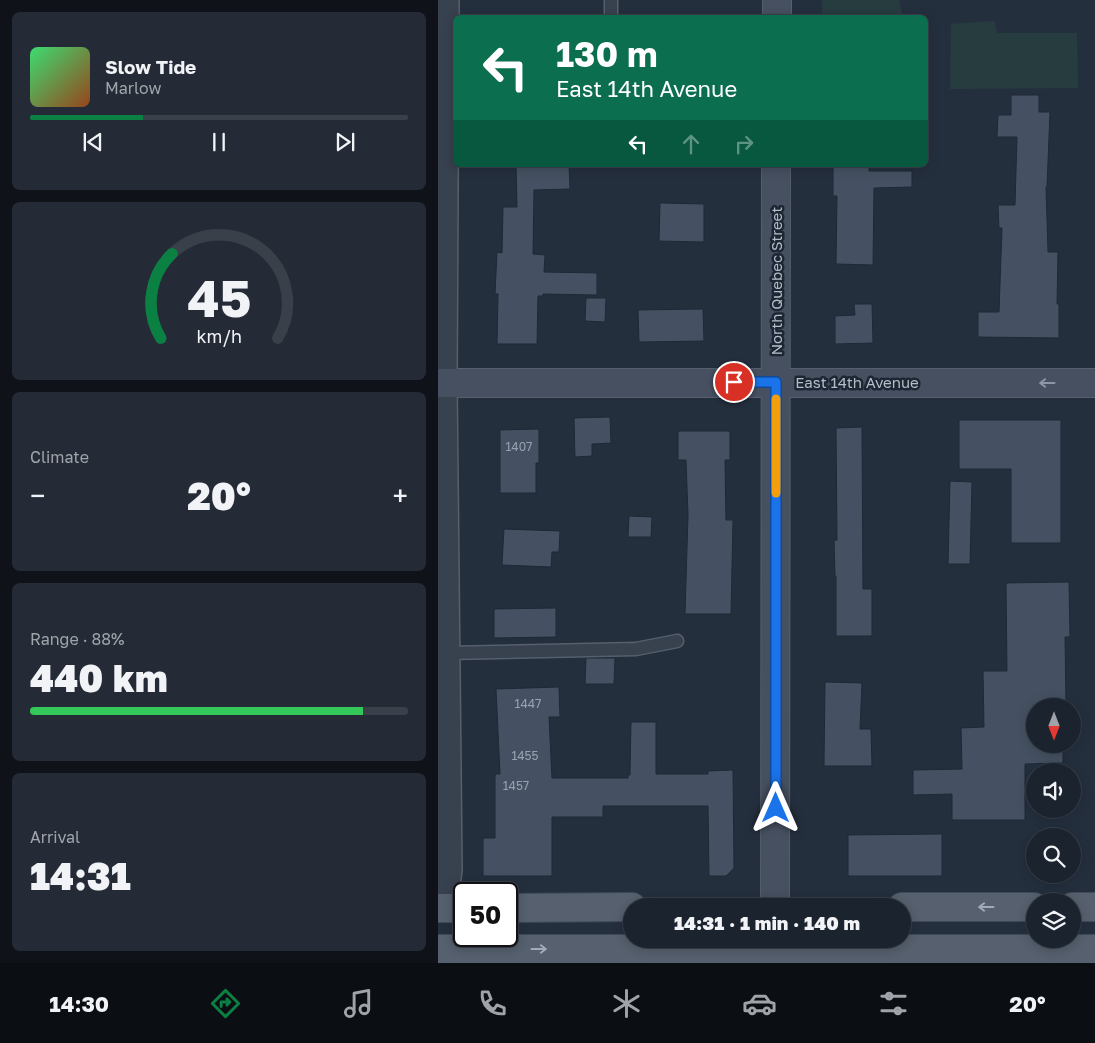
<!DOCTYPE html>
<html lang="en">
<head>
<meta charset="utf-8">
<style>
  body { margin:0; font-family:"Golos Text",sans-serif; background:#242b36; color:#f1f3f6; height:100vh; display:flex; flex-direction:column; font-size:19px; white-space:nowrap }
  * { box-sizing:border-box; margin:0 }
  p { font-size:16px; color:#a0a4aa }
  .icon { flex:none; width:28px; height:28px; fill:none; stroke:currentColor; stroke-width:2; stroke-linecap:round; stroke-linejoin:round }
  .map { position:relative; flex:1; overflow:hidden }
  .drawer { display:flex; flex-direction:column; gap:12px; padding:12px; background:#0f1319; width:438px }
  .drawer>* { flex:none }
  .banner { position:absolute; left:15px; top:15px; width:475px; height:152px; border-radius:8px; box-shadow:0 2px 12px #0003,0 0 0 1px #39404a; background:#0b6e4f; color:#fff; overflow:hidden }
  .needle { width:32px; rotate:180deg }
  .tools { position:absolute; left:588px; top:698px; display:grid; gap:10px }
  .tools a { display:grid; place-items:center; width:55px; height:55px; border-radius:50%; background:#1b232e; box-shadow:0 2px 12px #0003,0 0 0 1px #39404a; font-size:25px }
  .speed { position:absolute; left:15px; top:882px; display:flex; gap:10px; font-size:25px; font-weight:700; text-align:center }
  .speed>* { display:grid; place-content:center; width:65px; height:65px; border-radius:50%; background:#1b232e; box-shadow:0 2px 12px #0003,0 0 0 1px #39404a; line-height:1 }
  .speed .limit { border:2px solid #111; border-radius:8px; background:#fff; color:#111 }
  .pin { position:absolute; display:grid; place-items:center; width:42px; height:42px; color:#fff; margin:-21px; border:2px solid #fff; border-radius:50%; box-shadow:0 1px 5px #0007 }
  .me { position:absolute; width:55px; margin:-28px; rotate:0deg; stroke-linejoin:round; filter:drop-shadow(0 0 4px #0008) }
  .turn { display:flex; align-items:center; gap:18px; height:105px; padding:0 20px; font-size:22px }
  .turn .icon { width:65px; height:65px; stroke-width:2.5 }
  .turn b { display:block; font-size:35px; line-height:42px }
  .lanes { display:flex; align-items:center; height:48px; padding:0 20px; background:#0003; justify-content:center; gap:25px; direction:ltr }
  .lanes .off { opacity:.35 }
  .big { font-size:38px; font-weight:800; line-height:1.1 }
  .drawer .tile { flex:1; display:flex; flex-direction:column; justify-content:center; gap:8px; min-width:0; padding:0 18px; border-radius:8px; background:#242b36 }
  .drawer .dial { align-items:center; gap:0 }
  .dial svg { height:130px; overflow:visible; fill:none; stroke:#39404a; stroke-width:7; stroke-linecap:round; text-anchor:middle }
  .dial text { fill:#f1f3f6; stroke:none }
  .song { display:flex; align-items:center; gap:15px }
  .cover { width:60px; height:60px; border-radius:8px; background:linear-gradient(135deg,hsl(140 70% 55%),hsl(20 70% 35%)) }
  .played { height:5px; border-radius:2px; background:linear-gradient(90deg,#0b8043 30%,#39404a 30%) }
  .keys { display:flex; justify-content:space-around; direction:ltr }
  .heat { display:flex; justify-content:space-between; align-items:center; font-size:28px; direction:ltr }
  .charge { height:8px; border-radius:4px; background:linear-gradient(90deg,#34c759 88%,#39404a 0) }
  .trip { position:absolute; left:185px; top:898px; width:288px; height:50px; border-radius:25px; background:#1b232e; box-shadow:0 2px 12px #0003,0 0 0 1px #39404a; font-weight:800; line-height:50px; text-align:center }
  .tabs { display:flex; height:80px; justify-content:space-around; align-items:center; background:#0b0e12; color:#a0a4aa }
  .tabs .icon { width:35px; height:35px }
  .tabs .active { color:#0b8043 }
  .tabs b { font-size:22px; color:#f1f3f6 }
  main { display:flex; flex:1; min-height:0 }
  .map>svg:first-child { display:block }
  .green { fill:#263c3f }
  .building { fill:#455162; stroke:#1f2835 }
  .lines { fill:none; stroke-linecap:round; stroke-linejoin:round }
  .lane-casing { stroke:#565f6c; stroke-width:15 }
  .street-casing { stroke:#565f6c; stroke-width:28 }
  .secondary-casing { stroke:#565f6c; stroke-width:30 }
  .primary-casing { stroke:#414a57; stroke-width:30 }
  .lane { stroke:#38414e; stroke-width:12 }
  .street { stroke:#38414e; stroke-width:25 }
  .secondary { stroke:#465061; stroke-width:28 }
  .primary { stroke:#56606e; stroke-width:28 }
  .oneway { stroke:#8e96a5 }
  .oneway2 { stroke:#a1aab7 }
  .route-casing { stroke:#114b97; stroke-width:12 }
  .route { stroke:#1a73e8; stroke-width:9 }
  .slow { stroke:#f59e0b; stroke-width:9 }
  .labels { text-anchor:middle; dominant-baseline:central; stroke-width:5; stroke-linejoin:round; paint-order:stroke }
  .number-label { font-size:12px; fill:#98a1af }
  .street-label { font-size:15px; fill:#b4bcc9; stroke:#1d2633 }
</style>
</head>
<body>
<main>
<section class="drawer">
<div class="tile">
<div class="song"><i class="cover"></i><div><b>Slow Tide</b><p>Marlow</p></div></div>
<div class="played"></div>
<div class="keys"><svg class="icon" aria-label="previous" viewBox="0 0 24 24"><path d="M18 5L8 12l10 7zM5 5v14"/></svg><svg class="icon" aria-label="pause" viewBox="0 0 24 24"><path d="M8 5v14M16 5v14"/></svg><svg class="icon" aria-label="next" viewBox="0 0 24 24"><path d="M6 5l10 7-10 7zM19 5v14"/></svg></div>
</div>
<div class="tile dial"><svg viewBox="0 0 100 80">
<path d="M14 69A42 42 0 1 1 86 69"/>
<path d="M14 69A42 42 0 0 1 21 17" stroke="#0b8043"/>
<text x="50" y="56" font-size="32" font-weight="700">45</text>
<text x="50" y="72" font-size="11">km/h</text>
</svg></div>
<div class="tile"><p>Climate</p>
<div class="heat"><a>−</a><b class="big">20°</b><a>+</a></div>
</div>
<div class="tile"><p>Range · 88%</p><b class="big">440 km</b><div class="charge"></div></div>
<div class="tile"><p>Arrival</p><b class="big">14:31</b></div>
</section>
<div class="map">
<svg width="658" height="963" viewBox="0 0 658 963">
  <rect width="100%" height="100%" fill="#242f3e"/>
  <path class="green" d="M384 0H461L465 17H384Z
    M557 21 559 33H639L640 88 512 89 513 24Z"/>
  <path class="building" d="M573 95H601V112H612L609 187H608L610 252H620L619 304H621V338L540 337V312H561L564 228H561L560 205H577L579 137H559L560 115H573Z
    M78 165H131L132 189 96 190 95 254 107 255 106 272 159 273V295L105 294V296H100L99 344H59L60 294H57L59 252 64 253 65 207H79Z
    M395 165H431V171H474V187L436 188 435 265 398 264 399 196H395Z
    M222 203 266 204V242L221 241Z
    M148 298H168L167 322 147 321Z
    M416 304H434L435 343 397 344V316L417 315Z
    M265 309 266 341 201 342 200 310Z
    M172 417 173 443 154 444V456L137 457 136 418Z
    M521 420H623V543H573V469H521Z
    M424 427 425 589H434V636H398V576H397L396 540H399L398 428Z
    M101 429V463H98V493H62V430Z
    M240 431H292V460H287L288 520H295L293 614H247L250 515 248 460H240Z
    M512 481 534 482 532 564H510Z
    M191 516 214 517 213 537H190Z
    M66 529 122 531 121 552H114L113 567 64 565Z
    M631 582 632 637H627L628 706H596V744H625V763L587 764V820H514V794L475 795V770L524 769 523 728 546 727 545 671H569L568 583Z
    M118 608V637L56 638V609Z
    M148 658H177L176 684H147Z
    M387 682 424 683 422 729H433L434 766H386Z
    M121 687 122 717H111L114 778H190V775H192L193 722H218V774H270V771L295 770 296 868 288 876H271L270 806H165V817H114V876H45V838H57V774H62L58 689Z
    M504 834V876H410V835Z"/>
  <g class="lines">
    <g class="lane-casing">
      <path id="lane" d="M173 0V18
        M9 653 198 649 239 641"/>
    </g>
    <g class="street-casing">
      <path id="street" d="M6 908 11 870 6 383 8 0"/>
    </g>
    <g class="secondary-casing">
      <path id="secondary" d="M339 18V0
        M0 383H658
        M337 906 338 165"/>
    </g>
    <g class="primary-casing">
      <path id="primary" d="M464 907H596
        M634 907H658
        M0 908H26
        M69 908 194 907
        M0 949H658"/>
    </g>
    <use href="#lane" class="lane"/>
    <use href="#street" class="street"/>
    <use href="#secondary" class="secondary"/>
    <use href="#primary" class="primary"/>
  </g>
  <defs><path id="oneway-shaft" d="M-6 0H5M1.5-3L5.5 0L1.5 3" fill="none" stroke-width="1.6" stroke-linecap="round" stroke-linejoin="round" transform="scale(1.25)"/></defs>
  <use class="oneway" href="#oneway-shaft" transform="translate(609 383) rotate(-180)"/>
  <g class="oneway2">
    <use href="#oneway-shaft" transform="translate(548 907) rotate(180)"/>
    <use href="#oneway-shaft" transform="translate(101 949)"/>
  </g>
  <g class="lines">
    <g class="route-casing">
      <path id="route" d="M296 382H338V808"/>
    </g>
    <use href="#route" class="route"/>
    <path class="slow" d="M338 399V493"/>
  </g>
  <g class="labels">
    <g class="number-label">
      <text x="81" y="446">1407</text>
      <text x="90" y="703">1447</text>
      <text x="87" y="755">1455</text>
      <text x="78" y="785">1457</text>
    </g>
    <g class="street-label">
      <text transform="translate(338 281) rotate(-90)">North Quebec Street</text>
      <text x="419" y="382">East 14th Avenue</text>
    </g>
  </g>
</svg>
<div class="tools">
<a><svg class="needle" viewBox="-14 -14 28 28"><path d="M0-13l5 13h-10z" fill="#e53935"/><path d="M0 13l5-13h-10z" fill="#a0a4aa"/></svg></a>
<a><svg class="icon" aria-label="sound" viewBox="0 0 24 24"><path d="M4 9h4l5-4v14l-5-4H4zM17 9q2 3 0 6"/></svg></a>
<a><svg class="icon" aria-label="search" viewBox="0 0 24 24"><circle cx="10" cy="10" r="6"/><path d="M15 15l6 6"/></svg></a>
<a><svg class="icon" aria-label="layers" viewBox="0 0 24 24"><path d="M12 4l9 5-9 5-9-5zM3 14l9 5 9-5"/></svg></a>
</div>
<div class="speed"><div class="limit">50</div></div>
<div class="pin" style="left:296px;top:382px;background:#d93025"><svg class="icon" aria-label="arrive" viewBox="0 0 24 24"><path d="M6 21V4h12l-3 4 3 4H6"/></svg></div>
<svg class="me" style="left:338px;top:808px" viewBox="-20 -20 40 40"><path d="M0-17L14 15 0 8-14 15z" fill="#1a73e8" stroke="#fff" stroke-width="4"/></svg>
<div class="trip">14:31 · 1 min · 140 m</div>
<div class="banner">
<div class="turn"><svg class="icon" aria-label="left" viewBox="0 0 24 24"><path d="M17 20v-9H6M10 6l-5 5 5 5"/></svg><div><b>130 m</b>East 14th Avenue</div></div>
<div class="lanes"><svg class="icon" aria-label="left" viewBox="0 0 24 24"><path d="M17 20v-9H6M10 6l-5 5 5 5"/></svg><svg class="icon off" aria-label="ahead" viewBox="0 0 24 24"><path d="M12 20V5M6 11l6-6 6 6"/></svg><svg class="icon off" aria-label="right" viewBox="0 0 24 24"><path d="M7 20v-9h11M14 6l5 5-5 5"/></svg></div>
</div>
</div>
</main>
<nav class="tabs">
<b>14:30</b>
<svg class="icon active" aria-label="directions" viewBox="0 0 24 24"><path d="M12 3l9 9-9 9-9-9zM9 14v-3h6M13 9l2 2-2 2"/></svg>
<svg class="icon" aria-label="music" viewBox="0 0 24 24"><path d="M9 18V5l10-2v13"/><circle cx="6" cy="18" r="3"/><circle cx="16" cy="16" r="3"/></svg>
<svg class="icon" aria-label="phone" viewBox="0 0 24 24"><path d="M5 4h4l2 5-3 2q2 4 5 5l2-3 5 2v4C11 20 4 13 5 4z"/></svg>
<svg class="icon" aria-label="climate" viewBox="0 0 24 24"><path d="M12 3v18M4 7l16 10M4 17L20 7"/></svg>
<svg class="icon" aria-label="car" viewBox="0 0 24 24"><path d="M5 17H2v-5l4-1 3-4h7l3 4 3 1v5h-3M9 17h6M6 11h13"/><circle cx="7" cy="17" r="2"/><circle cx="17" cy="17" r="2"/></svg>
<svg class="icon" aria-label="filters" viewBox="0 0 24 24"><path d="M4 7h16M4 17h16"/><circle cx="9" cy="7" r="2"/><circle cx="15" cy="17" r="2"/></svg>
<b>20°</b>
</nav>
</body>
</html>
